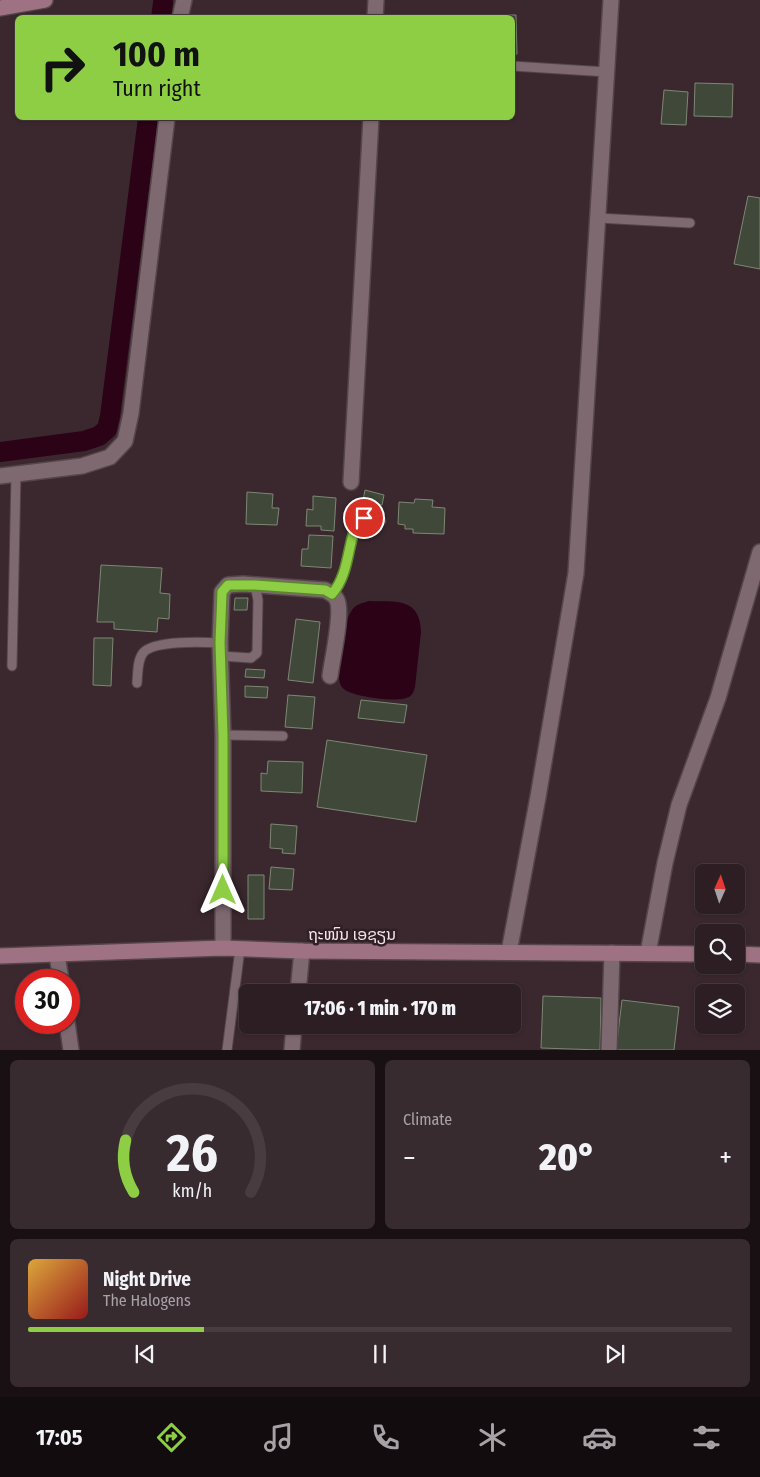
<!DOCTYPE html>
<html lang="en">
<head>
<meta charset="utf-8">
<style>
  body { margin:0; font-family:"Fira Sans Condensed","Noto Sans Lao",sans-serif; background:#382b30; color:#f1f3f6; height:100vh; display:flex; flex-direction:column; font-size:19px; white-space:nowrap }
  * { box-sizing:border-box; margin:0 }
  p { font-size:16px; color:#a6a2a6 }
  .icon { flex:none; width:28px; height:28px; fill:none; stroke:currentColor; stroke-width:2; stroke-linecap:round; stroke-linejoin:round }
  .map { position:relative; height:1050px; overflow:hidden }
  .drawer { display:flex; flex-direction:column; gap:10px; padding:10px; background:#181013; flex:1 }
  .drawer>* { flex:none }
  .hud { position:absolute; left:15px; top:15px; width:500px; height:105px; border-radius:8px; box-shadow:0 1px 4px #0004,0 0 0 1px #483c41; background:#8dce44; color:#111; overflow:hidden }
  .needle { width:32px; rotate:3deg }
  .controls { position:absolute; left:695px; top:864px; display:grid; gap:10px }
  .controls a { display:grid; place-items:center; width:50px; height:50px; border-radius:8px; background:#2c1e23; box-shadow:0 1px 4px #0004,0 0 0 1px #483c41; font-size:25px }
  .speed { position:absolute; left:15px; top:969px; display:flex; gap:10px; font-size:25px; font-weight:700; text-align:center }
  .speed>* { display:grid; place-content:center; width:65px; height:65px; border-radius:50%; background:#2c1e23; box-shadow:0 1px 4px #0004,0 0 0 1px #483c41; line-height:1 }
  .speed .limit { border:8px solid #d22; background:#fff; color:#111 }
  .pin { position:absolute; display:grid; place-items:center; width:42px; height:42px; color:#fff; margin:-21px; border:2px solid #fff; border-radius:50%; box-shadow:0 1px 5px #0007 }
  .me { position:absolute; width:55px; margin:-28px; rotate:0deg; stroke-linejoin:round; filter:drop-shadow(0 0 4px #0008) }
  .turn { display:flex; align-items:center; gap:18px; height:105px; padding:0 15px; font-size:22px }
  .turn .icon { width:65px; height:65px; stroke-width:2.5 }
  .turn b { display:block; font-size:35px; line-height:42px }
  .big { font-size:38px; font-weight:800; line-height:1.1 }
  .drawer .tile { flex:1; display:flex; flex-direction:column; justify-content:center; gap:8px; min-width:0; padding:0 18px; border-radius:8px; background:#382b30 }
  .drawer .dial { align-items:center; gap:0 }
  .dial svg { height:130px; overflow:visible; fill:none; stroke:#483c41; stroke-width:7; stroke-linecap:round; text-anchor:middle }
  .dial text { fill:#f1f3f6; stroke:none }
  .song { display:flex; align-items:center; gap:15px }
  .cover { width:60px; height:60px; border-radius:8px; background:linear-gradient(135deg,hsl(40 70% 55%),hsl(0 70% 35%)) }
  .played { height:5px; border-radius:2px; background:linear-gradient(90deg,#8dce44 25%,#483c41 25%) }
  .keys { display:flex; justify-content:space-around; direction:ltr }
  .heat { display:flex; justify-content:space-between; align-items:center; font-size:28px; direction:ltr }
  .drawer .tiles { flex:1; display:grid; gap:10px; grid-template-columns:1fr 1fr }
  .tile:last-child { grid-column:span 2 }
  .trip { position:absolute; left:239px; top:984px; width:282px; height:50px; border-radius:8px; background:#2c1e23; box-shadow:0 1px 4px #0004,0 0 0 1px #483c41; font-weight:800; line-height:50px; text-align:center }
  .tabs { display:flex; height:80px; justify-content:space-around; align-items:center; background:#120c0e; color:#a6a2a6 }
  .tabs .icon { width:35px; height:35px }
  .tabs .on { color:#8dce44 }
  .tabs b { font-size:22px; color:#f1f3f6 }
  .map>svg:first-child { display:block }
  .water { fill:#2b0216 }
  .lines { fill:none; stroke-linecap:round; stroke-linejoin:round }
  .canal { stroke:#2b0216; stroke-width:20 }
  .building { fill:#404939; stroke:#7d8774 }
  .lane-casing { stroke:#54454a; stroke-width:11 }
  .street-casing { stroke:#54454a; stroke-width:18 }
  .secondary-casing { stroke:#54454a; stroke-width:18 }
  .lane { stroke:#7e6970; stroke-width:9 }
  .street { stroke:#7e6970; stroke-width:15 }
  .secondary { stroke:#9f7283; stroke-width:15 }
  .route-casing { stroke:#5c862c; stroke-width:12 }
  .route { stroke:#8dce44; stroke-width:9 }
  .labels { text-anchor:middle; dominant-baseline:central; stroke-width:5; stroke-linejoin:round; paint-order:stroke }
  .street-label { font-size:16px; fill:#f4e8ec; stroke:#301f25 }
</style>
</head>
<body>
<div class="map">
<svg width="760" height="1050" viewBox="0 0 760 1050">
  <rect width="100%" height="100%" fill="#3b282f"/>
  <path class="water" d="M369 601C396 602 420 597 421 632L415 687C414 690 413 695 409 697 398 703 356 697 345 690 341 687 340 684 339 679 341 660 341 626 352 610 356 604 363 603 369 601Z"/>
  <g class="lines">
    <path class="canal" d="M161 18 163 3
      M0 452 84 441 99 436 107 429 110 416 148 118"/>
  </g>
  <path class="building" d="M492 15H516L517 54H512V18H492Z
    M695 83 733 84 732 117 694 116Z
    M664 90 688 92 686 125 661 124Z
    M748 196 760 198V269L734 264Z
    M365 490 384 495 382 505 363 500Z
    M247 492 273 494 272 508H279L277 525 246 524Z
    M313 496 336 498 334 531 321 530V526H306L307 509 313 510Z
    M415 499 433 500 432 507 445 508 444 534 413 533V529H405V525L398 524 399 502 414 503Z
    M309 535 333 536 331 568 301 566 302 549H308Z
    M101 565 162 568 160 593 170 594 169 619 158 618 157 632 114 629V622H97Z
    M235 598H248L247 610H234Z
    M296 619 320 622 313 683 288 680Z
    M94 638H113L111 686 93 685Z
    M246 669 265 670 264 678 245 677Z
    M245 686 268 687 267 698 245 697Z
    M288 695 315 697 312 729 285 727Z
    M361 700 407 705 404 723 358 718Z
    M327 740 427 755 416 822 317 807Z
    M268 761 303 762 302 793 261 791V773L267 774Z
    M271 824 297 826 295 854 282 853 283 849 270 848Z
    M271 867 294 869 292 890 269 889Z
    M248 875H264V919H248Z
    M543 996 601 998 600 1050 541 1048Z
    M622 1000 679 1007 674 1050H616Z"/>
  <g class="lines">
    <g class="lane-casing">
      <path id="lane" d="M512 66 607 72
        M598 218 690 223
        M332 594C350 574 347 544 358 520L364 518 381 521
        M221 656 251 658 257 653 258 600 255 585
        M12 666 16 474
        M137 683C138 673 137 661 143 653 153 640 204 642 220 643
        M223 735 283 736
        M227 1050 240 949"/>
    </g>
    <g class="street-casing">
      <path id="street" d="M180 18 184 0
        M375 18 376 0
        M0 476 82 466 110 457 125 441 131 413 167 118
        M351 482 371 118
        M223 948V735L220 643 222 592 228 585 243 584 325 590C330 593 335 595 337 600 343 613 332 660 330 676
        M509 952 538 797 576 573 611 0
        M648 953 665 863 679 805 718 698 760 552
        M57 955 61 980
        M298 992 302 951
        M67 1022 71 1050
        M292 1050 294 1025
        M609 1050 612 953"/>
    </g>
    <g class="secondary-casing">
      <path id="secondary" d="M0 8 45 0
        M736 954 760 955
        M0 956 223 948 302 951 704 954"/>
    </g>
    <use href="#lane" class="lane"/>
    <use href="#street" class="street"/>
    <use href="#secondary" class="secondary"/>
  </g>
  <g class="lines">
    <g class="route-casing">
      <path id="route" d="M223 890V735L220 643 222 592 228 585H255L325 590 332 594C350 573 347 544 358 520L364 518"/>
    </g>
    <use href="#route" class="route"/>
  </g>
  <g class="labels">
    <g class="street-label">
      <text x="352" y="934">ຖະໜົນ ເອຊຽນ</text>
    </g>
  </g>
</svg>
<div class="controls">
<a><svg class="needle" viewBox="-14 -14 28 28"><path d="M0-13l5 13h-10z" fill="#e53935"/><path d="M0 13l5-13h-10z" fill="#a6a2a6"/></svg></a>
<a><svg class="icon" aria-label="search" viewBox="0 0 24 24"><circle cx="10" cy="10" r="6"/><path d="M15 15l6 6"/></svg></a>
<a><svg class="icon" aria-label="layers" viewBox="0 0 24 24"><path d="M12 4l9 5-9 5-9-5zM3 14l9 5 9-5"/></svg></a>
</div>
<div class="speed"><div class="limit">30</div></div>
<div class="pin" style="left:364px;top:518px;background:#d93025"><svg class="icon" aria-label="arrive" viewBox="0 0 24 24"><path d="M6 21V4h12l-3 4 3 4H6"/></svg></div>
<svg class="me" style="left:223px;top:890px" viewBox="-20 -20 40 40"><path d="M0-17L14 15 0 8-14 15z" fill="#8dce44" stroke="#fff" stroke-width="4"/></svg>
<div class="trip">17:06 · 1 min · 170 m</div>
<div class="hud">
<div class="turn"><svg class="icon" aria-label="right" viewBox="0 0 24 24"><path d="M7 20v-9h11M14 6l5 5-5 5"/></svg><div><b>100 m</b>Turn right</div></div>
</div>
</div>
<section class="drawer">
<div class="tiles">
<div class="tile dial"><svg viewBox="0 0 100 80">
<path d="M14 69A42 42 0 1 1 86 69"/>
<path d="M14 69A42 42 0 0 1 9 37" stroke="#8dce44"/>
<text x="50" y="56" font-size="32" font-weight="700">26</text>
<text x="50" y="72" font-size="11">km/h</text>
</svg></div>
<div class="tile"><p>Climate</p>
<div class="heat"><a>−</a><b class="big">20°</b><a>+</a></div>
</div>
<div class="tile">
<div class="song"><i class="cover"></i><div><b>Night Drive</b><p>The Halogens</p></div></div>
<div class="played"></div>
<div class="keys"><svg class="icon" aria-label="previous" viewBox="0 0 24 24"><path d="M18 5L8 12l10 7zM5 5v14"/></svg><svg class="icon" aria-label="pause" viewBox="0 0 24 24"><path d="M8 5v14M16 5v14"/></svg><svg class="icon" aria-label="next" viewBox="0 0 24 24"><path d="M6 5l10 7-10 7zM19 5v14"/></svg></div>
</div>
</div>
</section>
<nav class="tabs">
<b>17:05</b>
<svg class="icon on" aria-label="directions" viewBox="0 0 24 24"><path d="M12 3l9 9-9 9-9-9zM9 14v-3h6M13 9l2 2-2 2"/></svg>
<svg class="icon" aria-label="music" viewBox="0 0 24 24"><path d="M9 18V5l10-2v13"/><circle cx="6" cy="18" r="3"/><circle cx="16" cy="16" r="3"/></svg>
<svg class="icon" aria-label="phone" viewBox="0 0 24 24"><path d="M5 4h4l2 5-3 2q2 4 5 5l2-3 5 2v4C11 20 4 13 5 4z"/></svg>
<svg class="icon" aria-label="climate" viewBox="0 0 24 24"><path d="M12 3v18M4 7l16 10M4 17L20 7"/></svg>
<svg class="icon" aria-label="car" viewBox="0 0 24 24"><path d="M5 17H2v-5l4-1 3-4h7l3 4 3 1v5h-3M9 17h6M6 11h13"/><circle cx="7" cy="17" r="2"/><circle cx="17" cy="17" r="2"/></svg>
<svg class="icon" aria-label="filters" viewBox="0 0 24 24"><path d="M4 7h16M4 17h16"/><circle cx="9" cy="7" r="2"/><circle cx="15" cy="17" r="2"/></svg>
</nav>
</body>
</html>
